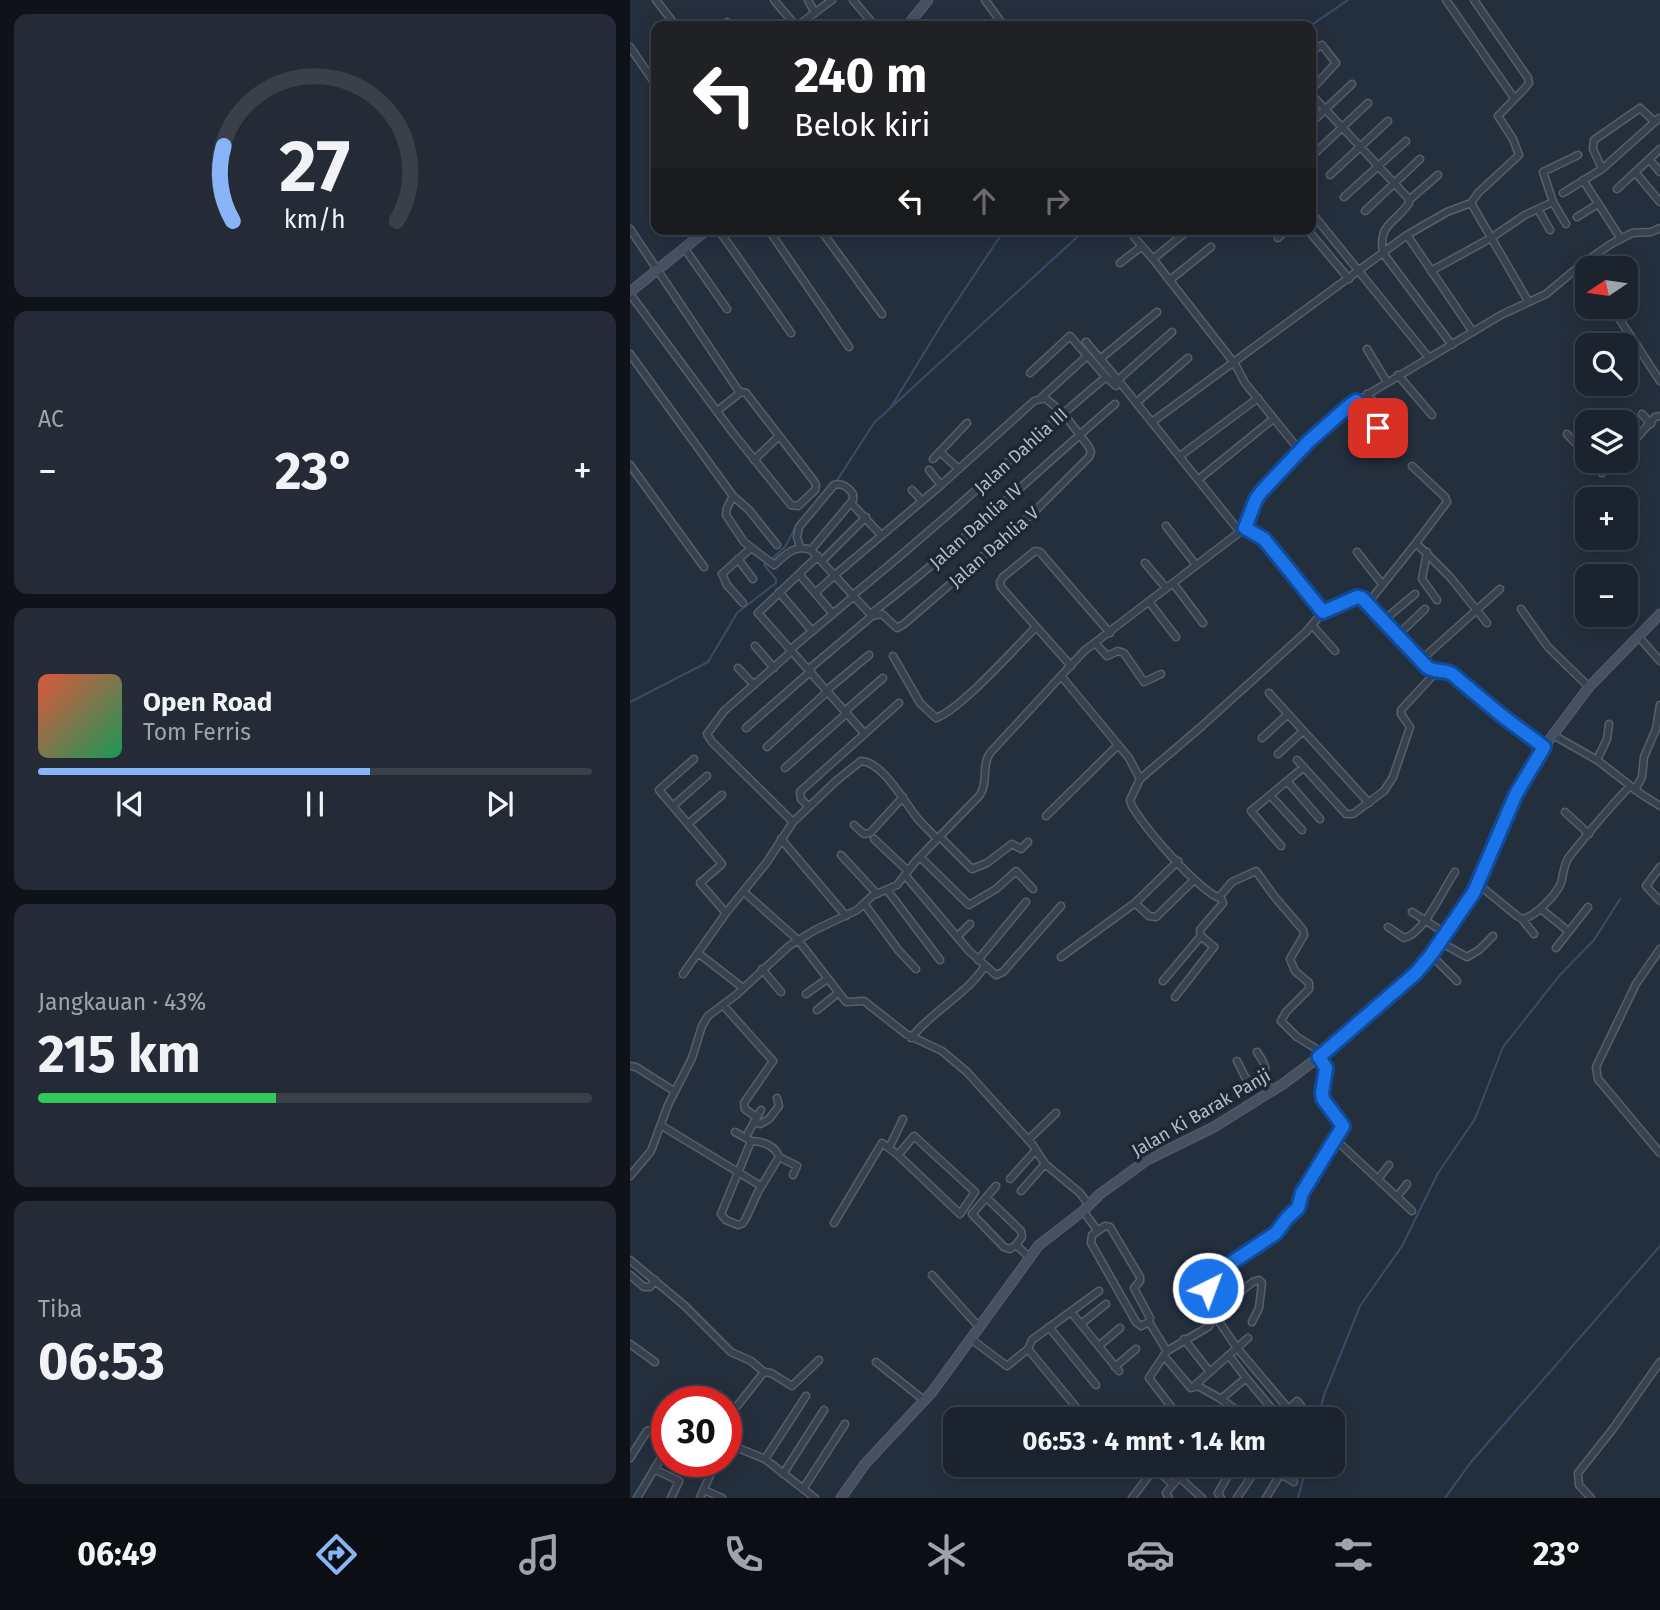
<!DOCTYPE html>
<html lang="id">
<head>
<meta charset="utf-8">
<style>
  body { margin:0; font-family:"Fira Sans",sans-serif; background:#242b36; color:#f1f3f6; height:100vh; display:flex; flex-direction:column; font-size:26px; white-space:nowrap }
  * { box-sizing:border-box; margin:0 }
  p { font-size:23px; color:#a0a4aa }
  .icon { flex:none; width:38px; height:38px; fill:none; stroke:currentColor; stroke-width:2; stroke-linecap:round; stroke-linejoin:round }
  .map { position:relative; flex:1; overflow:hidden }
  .drawer { display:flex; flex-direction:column; gap:14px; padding:14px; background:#0f1319; width:630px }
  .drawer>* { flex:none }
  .banner { position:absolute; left:21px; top:21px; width:665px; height:214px; border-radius:14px; box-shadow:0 4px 18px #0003,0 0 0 2px #39404a; background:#202124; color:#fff; overflow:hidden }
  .needle { width:46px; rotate:257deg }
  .tools { position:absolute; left:945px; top:256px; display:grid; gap:14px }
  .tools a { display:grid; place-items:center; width:63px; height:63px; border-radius:14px; background:#1b232e; box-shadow:0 4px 18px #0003,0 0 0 2px #39404a; font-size:35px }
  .speed { position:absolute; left:21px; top:1386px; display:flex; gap:14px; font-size:35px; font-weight:700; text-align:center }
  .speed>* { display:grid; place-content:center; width:91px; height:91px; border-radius:50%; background:#1b232e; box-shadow:0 4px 18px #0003,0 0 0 2px #39404a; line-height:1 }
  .speed .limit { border:10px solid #d22; background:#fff; color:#111 }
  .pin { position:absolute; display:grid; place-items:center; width:60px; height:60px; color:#fff; margin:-30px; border-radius:14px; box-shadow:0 4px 10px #0006 }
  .me { position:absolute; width:77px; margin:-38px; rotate:42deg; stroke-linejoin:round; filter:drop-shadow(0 0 5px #0008) }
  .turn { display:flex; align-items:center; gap:24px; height:147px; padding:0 28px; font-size:32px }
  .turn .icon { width:91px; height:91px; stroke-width:2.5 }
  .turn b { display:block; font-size:49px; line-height:60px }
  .lanes { display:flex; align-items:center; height:66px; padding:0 28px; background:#0003; justify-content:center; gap:35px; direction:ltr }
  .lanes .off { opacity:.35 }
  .big { font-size:52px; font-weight:700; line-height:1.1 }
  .drawer .card { flex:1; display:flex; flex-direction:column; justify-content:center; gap:10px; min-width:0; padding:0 24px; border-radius:14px; background:#242b36 }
  .drawer .dial { align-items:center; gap:0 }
  .dial svg { height:182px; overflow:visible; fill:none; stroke:#39404a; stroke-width:7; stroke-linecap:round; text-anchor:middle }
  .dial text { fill:#f1f3f6; stroke:none }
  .song { display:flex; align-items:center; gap:21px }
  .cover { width:84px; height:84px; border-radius:10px; background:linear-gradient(135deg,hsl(10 70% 55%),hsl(150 70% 35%)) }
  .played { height:7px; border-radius:4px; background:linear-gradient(90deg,#8ab4f8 60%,#39404a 60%) }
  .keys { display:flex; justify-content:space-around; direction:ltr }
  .heat { display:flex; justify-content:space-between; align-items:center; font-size:38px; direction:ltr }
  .charge { height:10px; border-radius:5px; background:linear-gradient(90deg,#34c759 43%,#39404a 0) }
  .trip { position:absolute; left:313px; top:1407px; width:402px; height:70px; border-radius:14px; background:#1b232e; box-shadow:0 4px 18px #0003,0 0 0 2px #39404a; font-weight:700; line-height:70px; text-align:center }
  .menu { display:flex; height:112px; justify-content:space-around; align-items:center; background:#0b0e12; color:#a0a4aa }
  .menu .icon { width:49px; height:49px }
  .menu .active { color:#8ab4f8 }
  .menu b { font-size:32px; color:#f1f3f6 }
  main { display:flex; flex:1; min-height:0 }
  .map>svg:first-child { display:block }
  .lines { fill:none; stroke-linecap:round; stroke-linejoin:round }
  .stream { stroke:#394c67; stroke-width:2 }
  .street-casing { stroke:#565f6c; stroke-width:9 }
  .secondary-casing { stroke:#565f6c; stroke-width:11 }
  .street { stroke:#38414e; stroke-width:6 }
  .secondary { stroke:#465061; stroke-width:9 }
  .route-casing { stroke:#114b97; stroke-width:18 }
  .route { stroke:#1a73e8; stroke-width:12 }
  .labels { text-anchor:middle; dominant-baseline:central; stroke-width:7; stroke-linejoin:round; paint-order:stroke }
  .street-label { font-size:18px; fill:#b4bcc9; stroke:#1d2633 }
</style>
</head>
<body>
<main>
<section class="drawer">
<div class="card dial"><svg viewBox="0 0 100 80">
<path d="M14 69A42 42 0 1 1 86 69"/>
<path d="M14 69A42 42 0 0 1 10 36" stroke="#8ab4f8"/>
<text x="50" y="56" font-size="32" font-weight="700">27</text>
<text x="50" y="72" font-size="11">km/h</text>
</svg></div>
<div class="card"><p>AC</p>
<div class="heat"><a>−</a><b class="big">23°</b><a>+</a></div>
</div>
<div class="card">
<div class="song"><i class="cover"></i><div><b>Open Road</b><p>Tom Ferris</p></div></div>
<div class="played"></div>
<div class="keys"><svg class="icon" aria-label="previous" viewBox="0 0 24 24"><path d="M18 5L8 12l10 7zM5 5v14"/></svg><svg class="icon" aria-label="pause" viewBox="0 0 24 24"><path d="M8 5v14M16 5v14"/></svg><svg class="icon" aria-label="next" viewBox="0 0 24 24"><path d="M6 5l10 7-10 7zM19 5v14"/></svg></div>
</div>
<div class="card"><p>Jangkauan · 43%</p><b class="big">215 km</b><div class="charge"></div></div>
<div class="card"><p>Tiba</p><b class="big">06:53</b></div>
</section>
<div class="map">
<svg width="1030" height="1498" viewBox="0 0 1030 1498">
  <rect width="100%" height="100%" fill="#242f3e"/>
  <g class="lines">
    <path class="stream" d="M482 26 484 23
      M680 26 718 0
      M261 407 315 319 375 229
      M206 482 244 423 456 229
      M141 559 155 547 165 528
      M0 702 78 662 107 613 146 583V579L134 565 137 562
      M688 1419 694 1395 730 1306 772 1246 808 1173 845 1119 873 1047 929 976 964 940 990 899
      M668 1498 677 1465
      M815 1498 841 1462 1030 1246"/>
    <g class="street-casing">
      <path id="street" d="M26 0 46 26
        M144 0 166 26
        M178 0 185 13
        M223 0 245 26
        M355 0 374 26
        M816 0 884 98
        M844 0 898 78 899 83 895 88 868 116 883 139 889 155 848 193 841 203 898 301
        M97 22 100 26
        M167 26 202 0
        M0 47 26 85
        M681 51 692 45 706 63 681 90
        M681 94 778 198 779 203C765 224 748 223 753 253L822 345
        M681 123 722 84
        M684 154 738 103
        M1019 159 1030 172
        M972 169 963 149 964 140 1010 108 1025 122
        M1005 172 1030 202
        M700 175 758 121
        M953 180 991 239
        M987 189 1030 149
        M933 193 972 169 1029 118
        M714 197 776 141
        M779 200 808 175
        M908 209 920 230
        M735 211 790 159
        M681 212 799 358
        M947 217 968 204
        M936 224 923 202 913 172 948 155
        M0 229 110 393
        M88 229 161 333
        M138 229 219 347
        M190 229 252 314
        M240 229 242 233
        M514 229 504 237 523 259
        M560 229 523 259 605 364 615 383 670 451
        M677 229 719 279
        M777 235 843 332
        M648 238 657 229
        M55 249 97 309
        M490 263 512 246
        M801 271 861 238 895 215 923 202
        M540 280 581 247
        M0 294 103 433 161 505 168 506 185 490 186 485 184 481 116 393 111 392 87 411
        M981 306 1030 381
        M542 332 488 380 610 532
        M456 342 488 380
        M737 349 757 382
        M0 354 103 496 97 508 96 515 114 542 144 565C156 554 165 544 181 550L242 616
        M470 359 527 312
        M768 375 802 415
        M476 377 486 386
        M737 394 769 431 754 447
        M412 397 457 356
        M726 401 749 428
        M507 402 558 358
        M980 414 987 422
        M1012 414 1021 424
        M953 419 957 423
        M522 422 777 235 817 212 841 203
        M996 432 1004 441
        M937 434 957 456
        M996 447 1004 441 1025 417 1030 416
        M310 452 329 469
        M550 456 628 398
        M303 459 337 423
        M124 460 149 436
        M961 460 972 473 981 460
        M0 465 74 567
        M782 466 815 497 817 502 786 543
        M299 470 311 485
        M569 479 643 419
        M282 490 292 501
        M103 496 119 510 147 545
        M221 503 251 535
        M536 526 566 565
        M615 528 634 539 693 612
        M170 547 167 537 169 527 204 485C212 482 219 488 223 494V500L181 550
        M727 552 752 584
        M797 552 792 579 807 600
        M188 556 128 613 234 733
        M108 559 123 579
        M192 561 236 517
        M515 563 536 588
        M169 574 203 614
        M205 575 311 485 404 401 415 398 433 413 459 447 461 452 459 457 403 513 274 624 267 628 252 614 242 616
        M543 583 573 623
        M149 592 182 631
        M185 593 205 575
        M223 595C310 525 390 449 476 377L440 336 400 373
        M113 603 97 585 92 574 121 548
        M520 603 546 637
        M738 603 786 543 820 577 857 623
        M891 609 918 647 959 687
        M242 613C327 548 404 474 485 404
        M754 620 785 594
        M682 625 705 651
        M768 635 795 609
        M1008 636 1030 661
        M466 644 477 656 488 651 494 653 514 682 531 674
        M125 646 144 668
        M161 649 224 596
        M162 651 94 711 77 734 82 742 163 822
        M263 656 290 703 306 718C331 709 384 649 406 627
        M791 660 870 589
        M441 666 371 587 370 582 373 577 405 551 410 552 480 633
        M108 668 124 685
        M179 669 242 616
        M432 677 499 758 510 779
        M197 690 239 655
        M639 693 658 714
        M215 711 253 678
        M116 728 181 671
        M923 735 967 760 1011 794 1030 806
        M632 738 658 714 739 803
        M137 747 198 691
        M648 754 673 731
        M64 759 29 790 92 864 70 883 96 913
        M667 760 716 814H723L754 791 763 777 780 727 771 714V710L807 671
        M967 760 977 739 979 724
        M155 768 217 713
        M657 781 690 819
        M1005 790 1012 777 1014 757 1026 729 1030 705
        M640 795 672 830
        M43 806 77 776
        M178 806 171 799 170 792 173 789 269 703
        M935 812 959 834
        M416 816 488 745
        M58 824 92 795
        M224 825 234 834 240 833 273 797
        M310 837 342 869 357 863 382 844 391 849 398 842
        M151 839 216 916
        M244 839 278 871
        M651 846 621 811 674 767
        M211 855 247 894
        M290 857 339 905 366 889 386 871 403 889
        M1030 867 1016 886 1030 901
        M275 875 339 951 366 975 373 972 431 906
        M848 884 887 916 892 919C905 917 926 895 931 883 934 873 933 866 939 857 958 833 979 808 1000 786
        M258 891 310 960
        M114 892 168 940 216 1002 234 1001 276 1034 312 1051 337 1072 402 1144 415 1164 450 1193 458 1204
        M505 903 519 916 526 917 564 880
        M235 905 269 951 286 969
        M911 909 938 931
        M782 912 815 933
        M892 919 904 934
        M758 927 774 938C794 934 813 889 825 872
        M327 937 340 924
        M810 942 837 957 849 950 863 936
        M926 948 958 907
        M1030 949 1006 984 966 1067 968 1079 1030 1153
        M68 953 113 988
        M801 955 827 981
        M431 957 505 903 548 861
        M348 960 396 902
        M132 969 151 992
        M53 974 96 913 137 862 163 822 206 781 231 761C253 762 275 803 288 819 294 826 301 832 307 839
        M533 981 571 936
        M176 994 197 979
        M545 997 584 947 571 936 570 930 593 903 590 896
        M93 1005 143 1061 114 1103 115 1109 126 1117
        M187 1010 208 993
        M281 1038C303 1010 335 996 355 966
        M627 1052C632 1060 639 1068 633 1077L642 1092
        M693 1053 667 1037 651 1021 656 1012 679 989V983L665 971 660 959 674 935 673 930 644 896 626 871 602 882 590 896 587 897C562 883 517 831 502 806L500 800 510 779 572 726 676 632 693 612 730 597 738 603 797 667 802 671 822 674 863 709 914 747
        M607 1061 615 1077 621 1083 633 1077
        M0 1066 6 1067 44 1091
        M124 1122 130 1124 139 1119 149 1106 147 1098
        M32 1126 131 1186
        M105 1132 121 1141
        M118 1133 131 1110
        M398 1140 426 1113
        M706 1140 782 1211
        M121 1141C132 1141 146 1146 149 1157L128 1192 116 1218 113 1223 108 1225 96 1220 91 1214Z
        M259 1148 273 1119
        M149 1157 167 1166 163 1175
        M0 1176 21 1151 38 1105 62 1058 72 1026 78 1016 106 995 159 946 185 930 227 910 242 896 267 885 285 862 350 795C359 780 351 766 360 753L454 651 615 528 626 499 632 491 679 441 720 405 871 315 916 294 952 264 981 244 1002 233 1021 232 1030 228
        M380 1179 406 1150
        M748 1179 759 1165
        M366 1186 342 1214 374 1247 380 1249 386 1245 399 1257
        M391 1191 415 1164
        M767 1197 777 1184
        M357 1198 391 1231 392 1237 386 1245
        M453 1211 468 1231
        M204 1223 252 1143 268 1155 330 1214 345 1192 284 1136 268 1155
        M0 1260 55 1306 101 1352 121 1361 134 1372 96 1420
        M0 1275 14 1287H20L25 1280
        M302 1275 349 1327
        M589 1308 579 1292V1284L606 1259 646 1233 657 1218 668 1208 672 1193 713 1129C711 1116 695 1110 692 1096 691 1087 695 1077 696 1068L689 1057
        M441 1312 489 1371
        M519 1322 511 1326 506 1322 461 1243 462 1235 475 1226 480 1227 510 1277V1281L504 1288 520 1318 519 1322 537 1351
        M590 1323 607 1348 667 1419
        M451 1324 476 1304
        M419 1327 466 1385
        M341 1339 377 1366 398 1349 402 1340 469 1291
        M554 1339 580 1372
        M0 1344 25 1362
        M469 1346 490 1328
        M398 1349 446 1407
        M534 1356 561 1388 568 1386 591 1399 616 1378 643 1410
        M601 1358 616 1378
        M246 1362 295 1401
        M485 1367 506 1349
        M134 1372 141 1373 162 1386 189 1360
        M563 1387 618 1338
        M591 1399 605 1409 613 1419
        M659 1409 667 1401 682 1419
        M536 1419 546 1413 519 1378 537 1351 578 1327 586 1316 589 1308 623 1282 629 1280 632 1283 629 1308 622 1322
        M632 1419 635 1415
        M96 1443 135 1459 185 1498
        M0 1458 17 1431 20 1430 37 1440
        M135 1459 176 1396
        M506 1465 519 1474
        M636 1465 664 1482
        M525 1468 542 1484
        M24 1469 49 1481 41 1498
        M153 1474 194 1410
        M173 1489 215 1424
        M74 1490 92 1498
        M7 1498 37 1448
        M70 1498 81 1473
        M502 1498 527 1465
        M539 1498 536 1493 549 1477 572 1498
        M591 1498 588 1493 604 1465
        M607 1498 629 1465
        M636 1498 656 1465
        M961 1498 949 1485 948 1473 982 1430 1030 1362"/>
    </g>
    <g class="secondary-casing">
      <path id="secondary" d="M277 26 298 0
        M0 292 78 229
        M211 1498 235 1464 302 1392 409 1245 453 1211 470 1194 517 1160 584 1127 653 1084 689 1057 790 970 844 892 886 794 914 747 959 687 1030 614"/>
    </g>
    <use href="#street" class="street"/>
    <use href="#secondary" class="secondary"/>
  </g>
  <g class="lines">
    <g class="route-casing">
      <path id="route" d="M578 1288 582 1279 595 1267 646 1233 657 1218 668 1208 672 1193 713 1126 693 1099 692 1093 696 1068 689 1057 786 973 801 955 844 892 886 794 914 747 871 715 822 674C814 669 805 673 797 667L732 598 727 597 693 612 634 539 615 528 626 499 632 491 679 441 720 405 726 401 748 428"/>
    </g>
    <use href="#route" class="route"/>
  </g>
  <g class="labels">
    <g class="street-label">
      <text transform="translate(391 451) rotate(-42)">Jalan Dahlia III</text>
      <text transform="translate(346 526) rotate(-42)">Jalan Dahlia IV</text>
      <text transform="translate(364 547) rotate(-41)">Jalan Dahlia V</text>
      <text transform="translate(571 1113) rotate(-30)">Jalan Ki Barak Panji</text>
    </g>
  </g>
</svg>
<div class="tools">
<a><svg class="needle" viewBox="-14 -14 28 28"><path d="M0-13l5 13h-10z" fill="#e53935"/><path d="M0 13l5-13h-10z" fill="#a0a4aa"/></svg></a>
<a><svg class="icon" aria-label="search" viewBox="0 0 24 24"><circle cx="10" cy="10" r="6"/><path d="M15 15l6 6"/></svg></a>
<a><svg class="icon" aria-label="layers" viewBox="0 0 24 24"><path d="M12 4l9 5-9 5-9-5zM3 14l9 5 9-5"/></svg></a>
<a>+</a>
<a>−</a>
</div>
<div class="speed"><div class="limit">30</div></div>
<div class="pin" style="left:748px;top:428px;background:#d93025"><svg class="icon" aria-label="arrive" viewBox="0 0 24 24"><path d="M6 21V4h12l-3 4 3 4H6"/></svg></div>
<svg class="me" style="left:578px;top:1288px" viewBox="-20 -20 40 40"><circle r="17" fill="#1a73e8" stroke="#fff" stroke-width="3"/><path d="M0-11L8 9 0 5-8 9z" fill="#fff"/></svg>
<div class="trip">06:53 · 4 mnt · 1.4 km</div>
<div class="banner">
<div class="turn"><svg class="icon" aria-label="left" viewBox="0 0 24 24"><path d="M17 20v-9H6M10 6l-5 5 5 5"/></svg><div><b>240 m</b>Belok kiri</div></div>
<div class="lanes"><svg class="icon" aria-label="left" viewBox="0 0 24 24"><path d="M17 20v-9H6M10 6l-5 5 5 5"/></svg><svg class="icon off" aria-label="ahead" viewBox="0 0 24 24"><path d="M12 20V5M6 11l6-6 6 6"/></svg><svg class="icon off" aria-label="right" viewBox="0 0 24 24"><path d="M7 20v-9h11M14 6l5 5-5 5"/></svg></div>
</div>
</div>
</main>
<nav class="menu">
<b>06:49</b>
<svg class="icon active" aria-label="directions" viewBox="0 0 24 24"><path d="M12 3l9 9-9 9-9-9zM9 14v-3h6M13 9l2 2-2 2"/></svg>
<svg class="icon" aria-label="music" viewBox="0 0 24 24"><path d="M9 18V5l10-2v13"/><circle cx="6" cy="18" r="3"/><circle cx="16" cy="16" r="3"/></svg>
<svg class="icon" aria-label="phone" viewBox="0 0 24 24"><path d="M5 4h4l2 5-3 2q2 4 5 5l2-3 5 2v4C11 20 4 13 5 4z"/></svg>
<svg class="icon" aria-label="climate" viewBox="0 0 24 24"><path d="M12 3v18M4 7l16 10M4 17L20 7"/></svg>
<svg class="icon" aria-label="car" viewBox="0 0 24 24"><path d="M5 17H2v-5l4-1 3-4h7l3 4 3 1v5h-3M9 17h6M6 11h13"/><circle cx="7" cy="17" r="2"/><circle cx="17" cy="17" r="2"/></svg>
<svg class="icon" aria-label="filters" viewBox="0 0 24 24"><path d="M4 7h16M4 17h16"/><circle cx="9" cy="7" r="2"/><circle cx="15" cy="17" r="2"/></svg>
<b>23°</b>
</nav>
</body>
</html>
